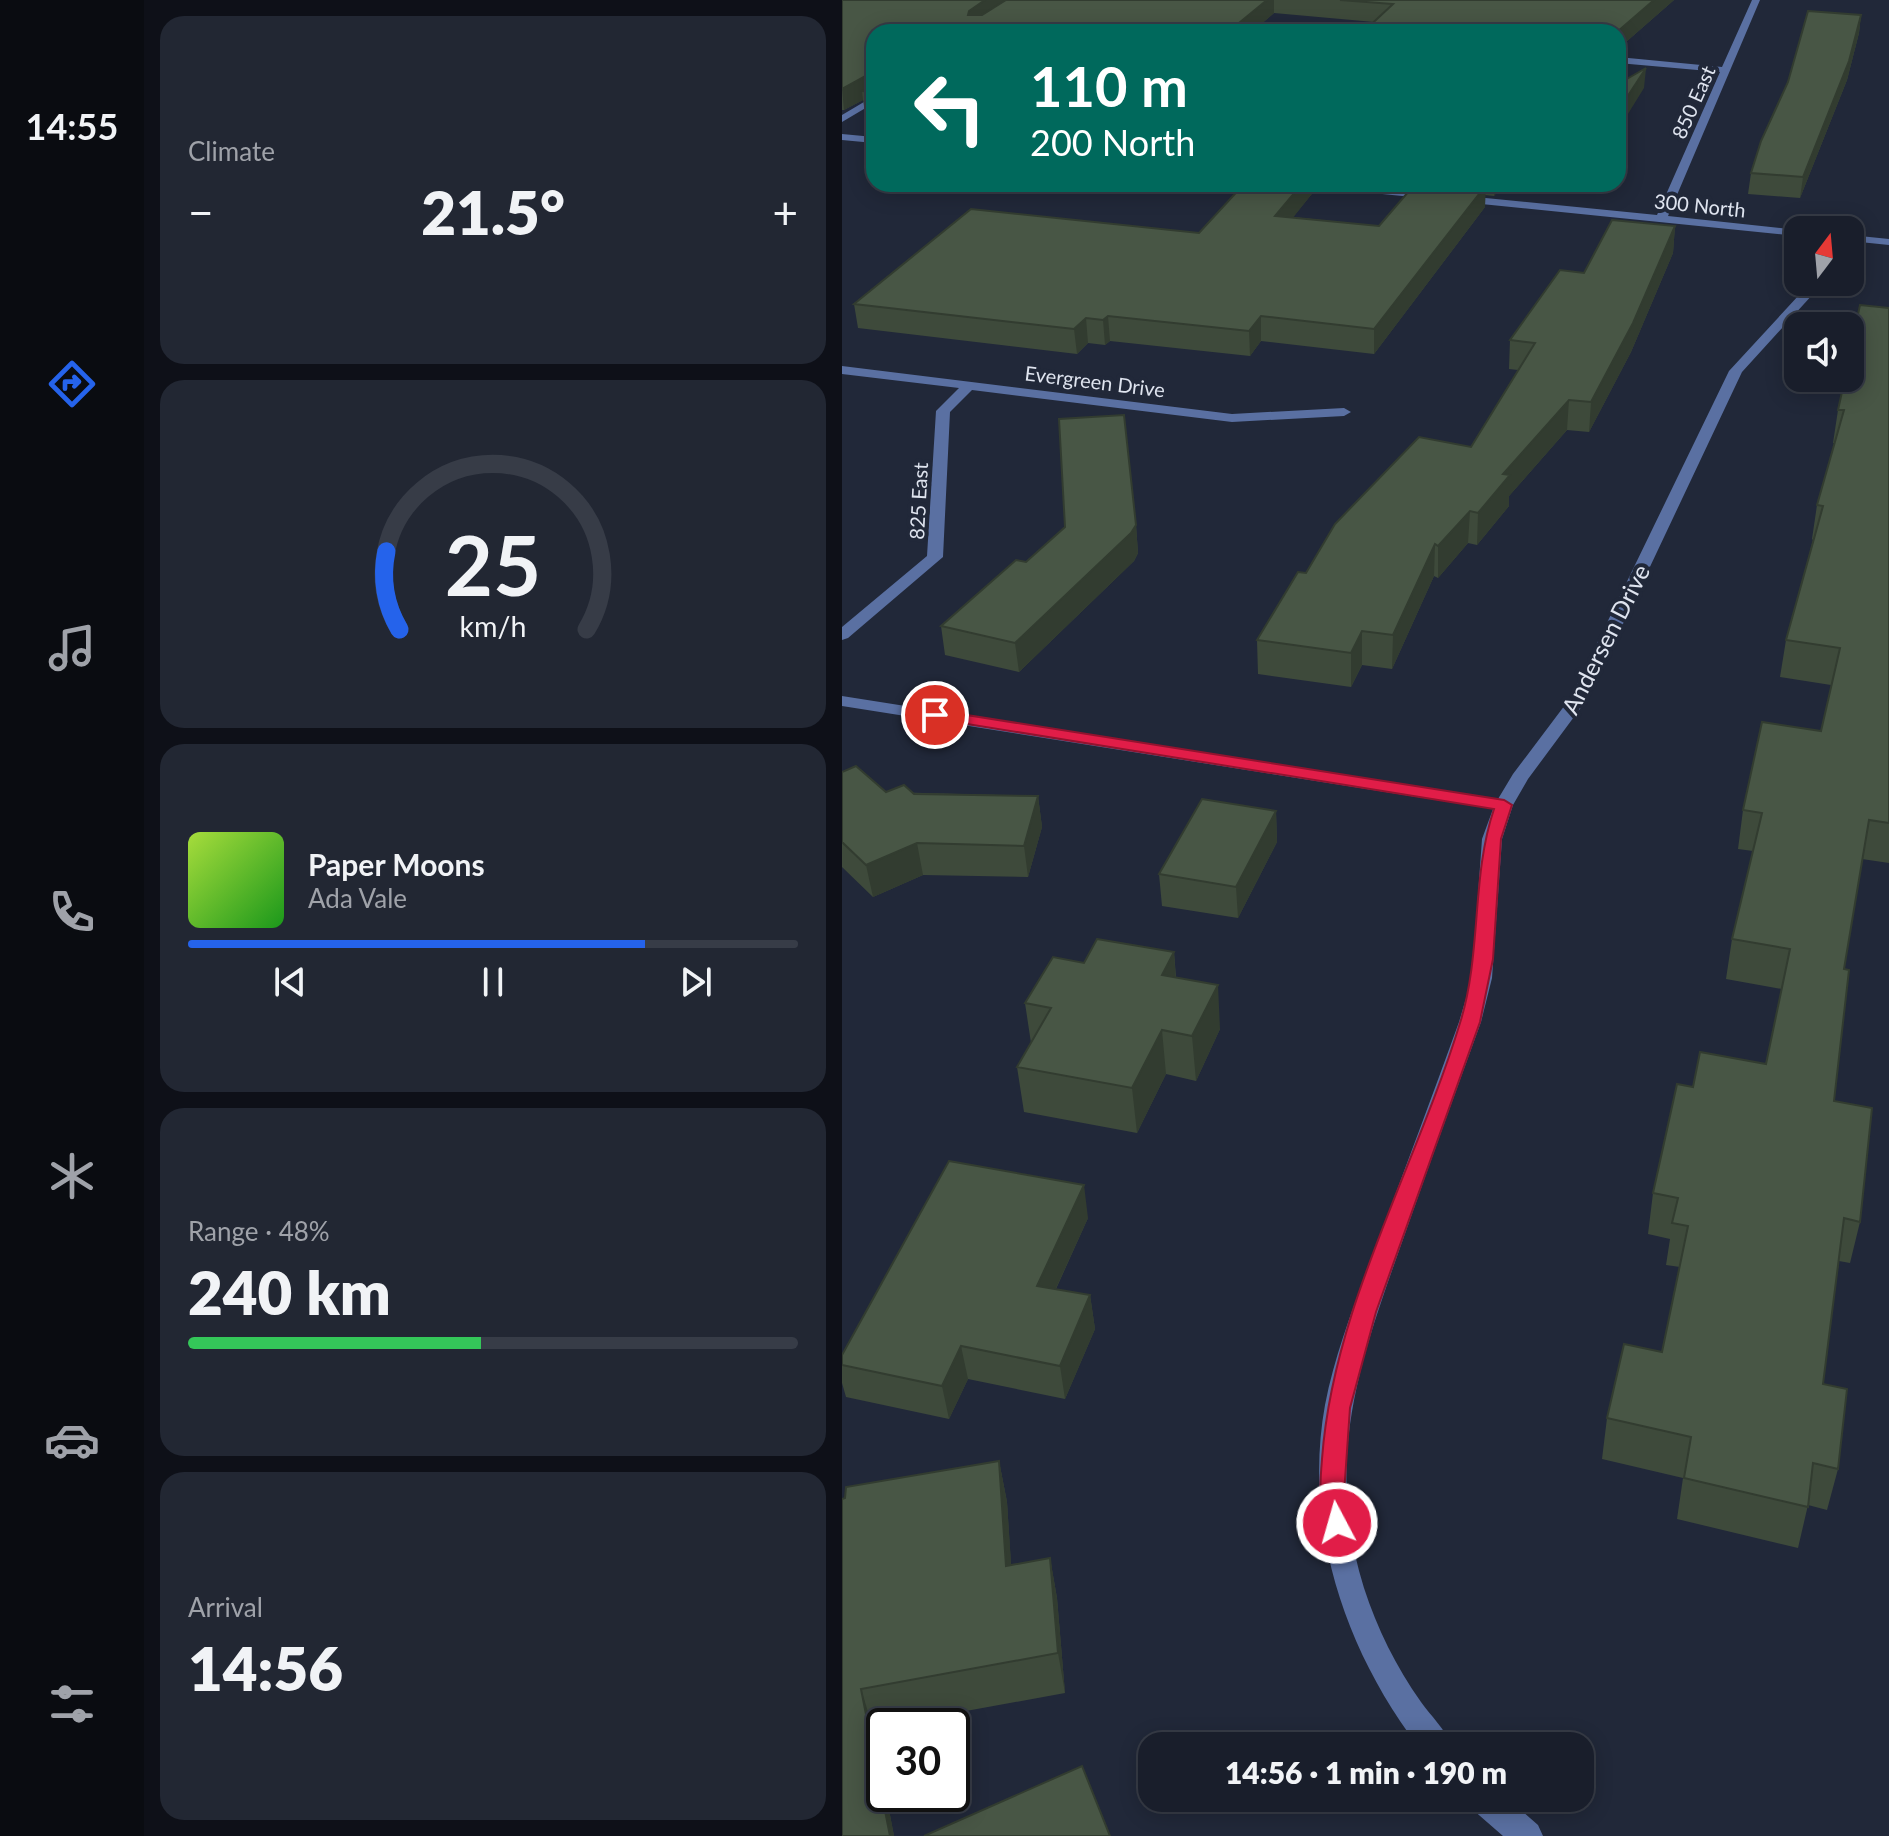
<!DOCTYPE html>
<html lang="en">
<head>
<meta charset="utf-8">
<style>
  body { margin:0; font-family:Lato,sans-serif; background:#222733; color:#f1f3f6; height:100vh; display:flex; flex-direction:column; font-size:30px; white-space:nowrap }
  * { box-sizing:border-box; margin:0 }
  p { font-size:26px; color:#9fa2a9 }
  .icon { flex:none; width:44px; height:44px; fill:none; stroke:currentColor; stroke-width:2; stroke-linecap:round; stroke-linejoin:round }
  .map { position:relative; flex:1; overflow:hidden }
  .panel { display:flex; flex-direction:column; gap:16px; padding:16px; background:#0e1018; width:698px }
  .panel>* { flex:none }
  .top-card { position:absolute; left:24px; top:24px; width:760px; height:168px; border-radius:24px; box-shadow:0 4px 20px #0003,0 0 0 2px #373c47; background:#00695c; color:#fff; overflow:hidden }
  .needle { width:52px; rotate:16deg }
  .tools { position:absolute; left:942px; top:216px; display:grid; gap:16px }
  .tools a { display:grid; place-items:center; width:80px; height:80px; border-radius:16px; background:#191e2b; box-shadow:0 4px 20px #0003,0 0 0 2px #373c47; font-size:40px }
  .speed { position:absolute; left:24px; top:1708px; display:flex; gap:16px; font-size:40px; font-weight:700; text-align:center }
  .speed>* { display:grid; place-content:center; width:104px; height:104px; border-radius:50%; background:#191e2b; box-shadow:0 4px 20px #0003,0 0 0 2px #373c47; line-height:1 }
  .speed .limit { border:4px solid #111; border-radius:12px; background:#fff; color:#111 }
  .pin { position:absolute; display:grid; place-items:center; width:68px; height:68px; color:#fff; margin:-34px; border:4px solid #fff; border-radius:50%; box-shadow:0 2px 8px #0007 }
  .me { position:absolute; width:88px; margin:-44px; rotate:354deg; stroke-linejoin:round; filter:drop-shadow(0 0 6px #0008) }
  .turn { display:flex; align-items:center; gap:28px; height:168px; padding:0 32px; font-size:36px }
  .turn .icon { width:104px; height:104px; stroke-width:2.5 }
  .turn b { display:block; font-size:56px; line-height:68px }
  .big { font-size:60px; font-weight:800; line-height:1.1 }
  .panel .tile { flex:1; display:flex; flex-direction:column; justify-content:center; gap:12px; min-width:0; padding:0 28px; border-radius:24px; background:#222733 }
  .panel .dial { align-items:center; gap:0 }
  .dial svg { height:208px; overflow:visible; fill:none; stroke:#373c47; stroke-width:7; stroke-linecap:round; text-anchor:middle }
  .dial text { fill:#f1f3f6; stroke:none }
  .song { display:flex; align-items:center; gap:24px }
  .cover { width:96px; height:96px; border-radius:12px; background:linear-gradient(135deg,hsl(80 70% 55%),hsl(120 70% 35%)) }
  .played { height:8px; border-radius:4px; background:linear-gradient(90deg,#2563eb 75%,#373c47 75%) }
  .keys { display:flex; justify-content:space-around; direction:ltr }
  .heat { display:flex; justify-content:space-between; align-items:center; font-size:44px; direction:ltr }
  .charge { height:12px; border-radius:6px; background:linear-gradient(90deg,#34c759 48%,#373c47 0) }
  .trip { position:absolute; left:296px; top:1732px; width:456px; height:80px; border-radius:24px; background:#191e2b; box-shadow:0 4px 20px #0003,0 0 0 2px #373c47; font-weight:800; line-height:80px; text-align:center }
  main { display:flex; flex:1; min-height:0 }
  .menu { display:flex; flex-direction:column; width:144px; justify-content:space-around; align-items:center; background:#0a0c11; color:#9fa2a9 }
  .menu .icon { width:56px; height:56px }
  .menu .on { color:#2563eb }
  .menu b { font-size:36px; color:#f1f3f6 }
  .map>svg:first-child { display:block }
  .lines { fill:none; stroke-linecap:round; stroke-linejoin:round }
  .minor { fill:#5a70a2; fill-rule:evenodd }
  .wall { fill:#3e4a3b }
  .shaded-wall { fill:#323c30 }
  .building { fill:#485645; stroke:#323c30; stroke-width:2 }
  .route { fill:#e11d48; stroke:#92132f; stroke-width:2 }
  .labels { text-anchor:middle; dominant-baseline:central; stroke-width:8; stroke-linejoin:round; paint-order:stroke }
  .far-street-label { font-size:20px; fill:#dfe4ef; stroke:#212839 }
  .street-label { font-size:24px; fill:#dfe4ef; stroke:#212839 }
</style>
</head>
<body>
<main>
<nav class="menu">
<b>14:55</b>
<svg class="icon on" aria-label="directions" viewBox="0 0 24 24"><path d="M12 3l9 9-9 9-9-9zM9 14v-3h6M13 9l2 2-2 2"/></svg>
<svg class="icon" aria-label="music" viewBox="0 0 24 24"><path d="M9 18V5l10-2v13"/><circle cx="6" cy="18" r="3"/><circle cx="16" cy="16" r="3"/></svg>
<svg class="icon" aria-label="phone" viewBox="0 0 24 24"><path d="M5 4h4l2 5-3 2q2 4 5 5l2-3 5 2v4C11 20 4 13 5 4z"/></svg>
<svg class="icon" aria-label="climate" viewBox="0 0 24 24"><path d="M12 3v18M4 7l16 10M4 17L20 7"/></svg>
<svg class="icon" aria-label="car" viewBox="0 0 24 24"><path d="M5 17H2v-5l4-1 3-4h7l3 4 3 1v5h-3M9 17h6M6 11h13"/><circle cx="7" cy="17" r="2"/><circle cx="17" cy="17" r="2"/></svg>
<svg class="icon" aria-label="filters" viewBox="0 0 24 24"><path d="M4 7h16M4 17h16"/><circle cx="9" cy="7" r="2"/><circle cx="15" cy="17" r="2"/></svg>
</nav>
<section class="panel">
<div class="tile"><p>Climate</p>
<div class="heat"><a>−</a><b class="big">21.5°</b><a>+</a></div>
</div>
<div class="tile dial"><svg viewBox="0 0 100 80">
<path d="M14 69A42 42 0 1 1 86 69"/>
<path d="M14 69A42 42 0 0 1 9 39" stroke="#2563eb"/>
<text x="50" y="56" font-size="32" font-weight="700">25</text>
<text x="50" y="72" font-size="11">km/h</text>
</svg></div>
<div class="tile">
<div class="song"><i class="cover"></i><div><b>Paper Moons</b><p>Ada Vale</p></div></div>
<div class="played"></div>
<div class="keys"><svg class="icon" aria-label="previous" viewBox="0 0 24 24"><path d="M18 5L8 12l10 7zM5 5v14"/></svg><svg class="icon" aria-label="pause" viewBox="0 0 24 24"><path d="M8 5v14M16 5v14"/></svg><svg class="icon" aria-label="next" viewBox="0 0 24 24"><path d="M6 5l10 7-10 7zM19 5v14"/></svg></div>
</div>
<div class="tile"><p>Range · 48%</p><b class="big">240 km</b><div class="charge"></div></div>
<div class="tile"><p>Arrival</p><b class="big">14:56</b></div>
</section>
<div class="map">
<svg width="1047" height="1836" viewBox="0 0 1047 1836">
  <rect width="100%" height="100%" fill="#212839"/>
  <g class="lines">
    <path class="minor" d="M910 0H918L826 216 956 230V236L471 187 466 184H503L815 215 878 72 776 63V57L880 67Z
      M32 96V103L0 122V115Z
      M0 134 32 137V143L0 140Z
      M1008 235 1047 239V245L1008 241Z
      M969 282H982L900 372 746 698 686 779 671 805 660 839 650 978 639 1022C614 1091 589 1159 565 1228 521 1353 480 1454 522 1588 535 1628 554 1667 579 1702 589 1716 603 1729 610 1746H576C503 1650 461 1526 483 1405 494 1348 517 1293 537 1238 564 1166 591 1094 617 1022L630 978 640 839 651 809 0 706V696L656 799 671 774 729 697 887 371Z
      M0 366 390 414 502 408 509 412 502 416 390 422 130 390 108 412 101 557 6 638 0 640V627L85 556 94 411 117 388 0 374Z
      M625 1798H665L696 1825 701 1836H661L630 1809Z"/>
  </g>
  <path class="wall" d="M0 0H832L776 49V32L532 22 432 13 410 32H32V113L23 112 21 100 2 110H0Z
    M1019 15 1017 33 1005 80 958 198 906 194 909 173Z
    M402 184H473V190L451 217 537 226 573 184H661L652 196 643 195V207L532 354 419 341 408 356 268 341 263 345 246 343 235 354 16 328 12 304 357 233Z
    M833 226 831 253 789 352 747 432 725 430 667 496V506L635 545 626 543 596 578 592 576 550 669 520 665 509 687 416 674 415 640 464 573 629 447 676 370 667 369 668 340Z
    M1047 308V863L1020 859 1002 969 992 1101 1018 1222 1008 1263 997 1261 981 1384 996 1469 985 1510 966 1505 956 1548 835 1519 841 1478 760 1459 765 1418 820 1352 838 1267 824 1265 828 1239 806 1234 811 1193 851 1087 924 1064 940 989 884 979 890 939 911 851 896 849 901 810 979 731 989 685 938 677 944 640 971 540 970 539 975 505 993 443H991L996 410Z
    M294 525 296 553 292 561 177 672 103 655 99 626 184 562Z
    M0 772 44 792 196 796 200 827 186 877 81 875 31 897 0 867Z
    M434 811 435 842 396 918 320 906 317 874Z
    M332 952 334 977 378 1029 354 1081 324 1074 295 1133 182 1112 175 1067 189 1043 183 1003 242 963Z
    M246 1218 214 1289 248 1295 253 1329 223 1399 126 1379 107 1419 4 1397 0 1383V1355Z
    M157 1461 165 1502 169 1566 208 1558 215 1598 223 1693 31 1728 42 1785V1794H44L52 1836H0V1499Z"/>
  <path class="shaded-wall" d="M143 0H173L129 30 126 15 127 11Z
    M425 0H432V13L410 32H386Z
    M812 0H832L776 49V32Z
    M1019 15 1017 33 1005 80 958 198 961 177Z
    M804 68 802 88 776 130V111Z
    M29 73 32 92 20 91 21 100 2 110 0 89Z
    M460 184H473V190L434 239 433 216Z
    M652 184H661L652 196Z
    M644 185 643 207 532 354V329Z
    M833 226 831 253 789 352 747 432 749 402Z
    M266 316 268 341 263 345 261 320Z
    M419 316V341L408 356 407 331Z
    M244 318 246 343 235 354 232 329Z
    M727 400 725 430 667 496V506L635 545 636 513 661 474Z
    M628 511 626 543 596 578V546Z
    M294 525 296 553 292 561 177 672 173 643Z
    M593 544 592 576 550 669 551 635Z
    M520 631V665L509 687V653Z
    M196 796 200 827 186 877 182 846Z
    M434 811 435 842 396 918 394 887Z
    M75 843 81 875 31 897 24 865Z
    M332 952 335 997 320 975Z
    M376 985 378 1029 354 1081 350 1036Z
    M320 1030 324 1074 295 1133 290 1088Z
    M242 1185 246 1218 200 1319 195 1286Z
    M248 1295 253 1329 223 1399 218 1366Z
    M119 1346 126 1379 107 1419 100 1386Z
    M157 1461 165 1502 172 1607 164 1566Z
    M208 1558 215 1598 223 1693 216 1653Z
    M19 1689 31 1728 42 1785V1794H44L52 1836H48Z"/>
  <path class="building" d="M0 0H143L127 11 126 15H140L164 0H425L386 32H32V92L20 91 32 83 29 73 0 89Z
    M498 0H812L775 32H521L551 4Z
    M966 11 1019 15 1007 61 961 177 909 173 919 141 946 82Z
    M804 68 776 111V84Z
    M402 184H460L433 216 537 226 573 184 644 185 532 329 419 316 407 331 266 316 261 320 244 318 232 329 12 304 129 209 357 233Z
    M770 220 833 226 791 323 749 402 727 400 661 474 668 475 636 513 628 511 596 546 593 544 551 635 520 631 509 653 415 640 456 572 464 573 493 524 577 437 629 447 693 343 668 340 718 270 742 273Z
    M1018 305 1047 308V823L1027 820 1002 969 1007 970 992 1101 1030 1108 1018 1222 1002 1218 981 1384 1005 1389 996 1469 971 1463 966 1507 842 1478 849 1437 765 1418 782 1344 820 1352 846 1226 830 1223 836 1198 811 1193 835 1084 851 1087 858 1052 924 1064 948 949 890 939 920 813 901 810 920 722 979 731 998 648 944 640 981 506 975 505 1002 410H996L1003 378H1008V351Z
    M282 415 294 525 289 533 173 643 99 626 174 560 184 562 223 527 217 419Z
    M14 766 44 792 62 785 72 794 196 796 182 846 75 843 24 865 0 842V772Z
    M360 799 434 811 394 887 317 874Z
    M255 939 332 952 320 975 376 985 350 1036 320 1030 290 1088 175 1067 209 1008 183 1003 211 957 242 963Z
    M107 1161 242 1185 195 1286 248 1295 218 1366 119 1346 100 1386 0 1365V1355Z
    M157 1461 164 1566 208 1558 216 1653 19 1689 48 1836H0V1499L3 1498 4 1487Z
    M240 1766 268 1836H82Z"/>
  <path class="route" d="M93 710 662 800 670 805 659 839 651 959 638 1022 534 1312 508 1408 502 1494 508 1523 504 1531 495 1534 486 1531C476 1508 478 1483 480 1459 491 1307 574 1167 618 1023 640 953 629 877 652 809L88 718 85 715Z"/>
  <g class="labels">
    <g class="far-street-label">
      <text transform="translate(851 102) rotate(-66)">850 East</text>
      <text transform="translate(858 205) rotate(6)">300 North</text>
      <text transform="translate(253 381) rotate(7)">Evergreen Drive</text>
      <text transform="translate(76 501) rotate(-87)">825 East</text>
    </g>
    <g class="street-label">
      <text transform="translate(763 639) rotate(-63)">Andersen Drive</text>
    </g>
  </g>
</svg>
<div class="tools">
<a><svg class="needle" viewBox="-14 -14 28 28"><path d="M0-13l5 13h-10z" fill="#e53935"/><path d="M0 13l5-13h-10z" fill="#9fa2a9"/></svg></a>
<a><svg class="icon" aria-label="sound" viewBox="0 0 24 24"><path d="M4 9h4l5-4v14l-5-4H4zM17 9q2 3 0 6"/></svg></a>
</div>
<div class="speed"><div class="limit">30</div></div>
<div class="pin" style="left:93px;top:715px;background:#d93025"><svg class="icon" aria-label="arrive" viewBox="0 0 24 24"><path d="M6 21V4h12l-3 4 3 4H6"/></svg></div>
<svg class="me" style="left:495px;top:1523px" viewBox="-20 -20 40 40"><circle r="17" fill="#e11d48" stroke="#fff" stroke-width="3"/><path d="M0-11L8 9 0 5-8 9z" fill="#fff"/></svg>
<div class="trip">14:56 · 1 min · 190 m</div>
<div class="top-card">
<div class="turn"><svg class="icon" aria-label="left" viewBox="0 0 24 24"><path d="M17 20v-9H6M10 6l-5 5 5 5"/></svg><div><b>110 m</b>200 North</div></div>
</div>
</div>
</main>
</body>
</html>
